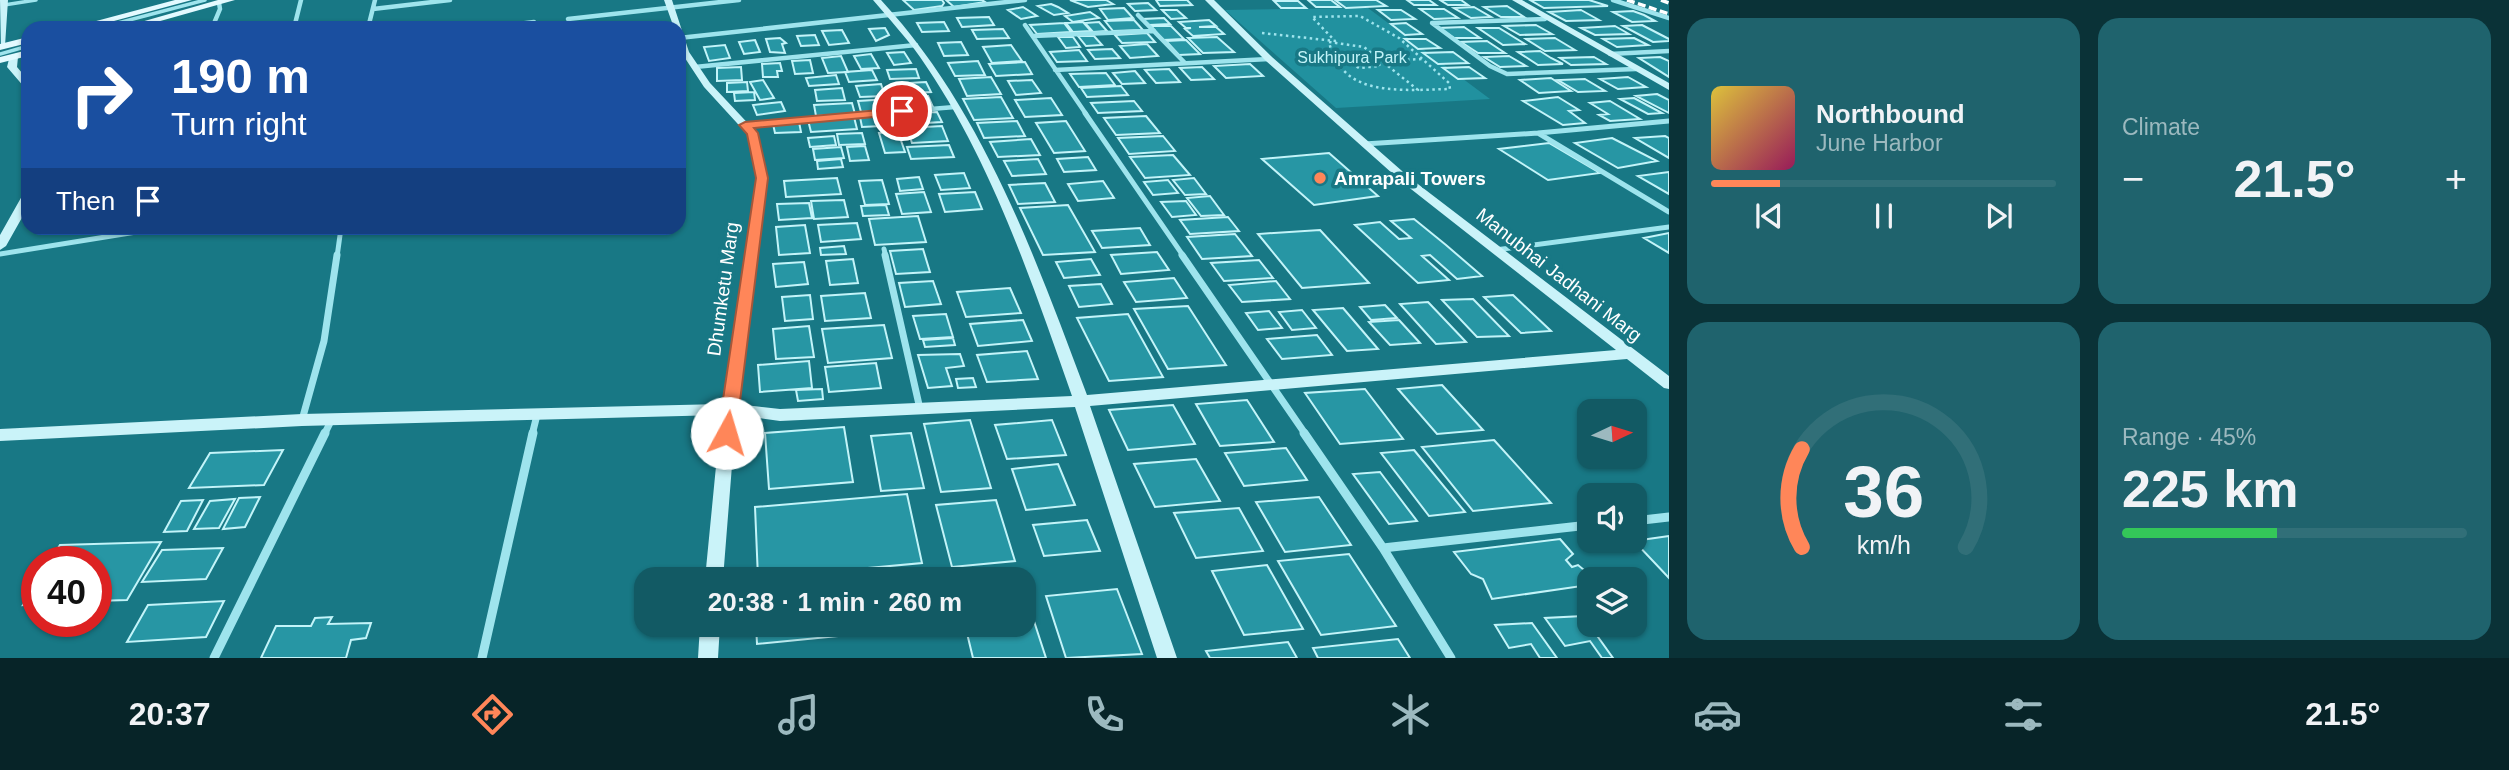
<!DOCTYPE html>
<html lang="en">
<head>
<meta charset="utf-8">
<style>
  body { margin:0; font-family:Helvetica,sans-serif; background:#1f636d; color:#f1f3f6; height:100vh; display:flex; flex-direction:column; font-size:26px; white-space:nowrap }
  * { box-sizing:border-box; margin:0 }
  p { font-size:23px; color:#9cb9bf }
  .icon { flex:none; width:38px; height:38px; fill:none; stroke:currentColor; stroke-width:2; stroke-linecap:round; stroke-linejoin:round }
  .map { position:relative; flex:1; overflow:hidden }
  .drawer { display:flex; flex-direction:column; gap:18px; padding:18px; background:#0a3237; width:840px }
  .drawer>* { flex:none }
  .top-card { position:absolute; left:21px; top:21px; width:665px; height:214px; border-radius:21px; box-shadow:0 2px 5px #0004; background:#1a4fa0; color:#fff; overflow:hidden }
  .needle { width:46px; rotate:86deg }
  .controls { position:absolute; left:1577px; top:399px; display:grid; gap:14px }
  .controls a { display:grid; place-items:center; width:70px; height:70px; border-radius:14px; background:#125a64; box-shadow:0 2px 5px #0004; font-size:35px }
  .speed { position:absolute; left:21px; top:546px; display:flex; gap:14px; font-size:35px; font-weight:700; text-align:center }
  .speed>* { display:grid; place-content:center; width:91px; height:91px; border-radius:50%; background:#125a64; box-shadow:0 2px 5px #0004; line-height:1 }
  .speed .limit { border:10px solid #d22; background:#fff; color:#111 }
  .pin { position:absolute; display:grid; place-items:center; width:60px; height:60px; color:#fff; margin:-30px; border:4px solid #fff; border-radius:50%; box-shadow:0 2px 7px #0007 }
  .me { position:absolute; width:77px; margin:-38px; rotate:6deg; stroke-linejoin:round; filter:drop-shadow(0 0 5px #0008) }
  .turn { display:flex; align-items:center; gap:24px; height:147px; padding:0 35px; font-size:32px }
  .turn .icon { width:91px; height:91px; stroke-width:2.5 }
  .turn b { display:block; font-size:49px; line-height:60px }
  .then { display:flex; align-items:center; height:66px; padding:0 35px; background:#0003; gap:14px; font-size:26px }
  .big { font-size:52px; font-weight:700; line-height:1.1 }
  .drawer .card { flex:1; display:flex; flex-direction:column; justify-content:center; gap:10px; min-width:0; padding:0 24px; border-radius:21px; background:#1f636d }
  .drawer .dial { align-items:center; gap:0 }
  .dial svg { height:182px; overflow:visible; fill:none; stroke:#316f78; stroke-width:7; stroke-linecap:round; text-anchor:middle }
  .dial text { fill:#f1f3f6; stroke:none }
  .song { display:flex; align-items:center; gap:21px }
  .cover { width:84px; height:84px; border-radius:10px; background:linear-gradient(135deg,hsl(50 70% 55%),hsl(330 70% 35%)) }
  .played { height:7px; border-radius:4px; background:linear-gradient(90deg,#ff8659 20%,#316f78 20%) }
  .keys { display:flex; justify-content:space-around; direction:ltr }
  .heat { display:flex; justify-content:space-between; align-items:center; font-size:38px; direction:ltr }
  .charge { height:10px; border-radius:5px; background:linear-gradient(90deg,#34c759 45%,#316f78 0) }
  .drawer .tiles { flex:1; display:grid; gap:18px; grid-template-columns:repeat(2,1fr) }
  .trip { position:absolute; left:634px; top:567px; width:402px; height:70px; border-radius:21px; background:#125a64; box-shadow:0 2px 5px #0004; font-weight:700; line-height:70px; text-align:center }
  .dock { display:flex; height:112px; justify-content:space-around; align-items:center; background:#072428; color:#9cb9bf }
  .dock .icon { width:49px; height:49px }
  .dock .selected { color:#ff8659 }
  .dock b { font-size:32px; color:#f1f3f6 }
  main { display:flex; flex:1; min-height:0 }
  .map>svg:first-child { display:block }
  .green { fill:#21919f }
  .building { fill:#2796a4; stroke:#c3f4f9; stroke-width:2 }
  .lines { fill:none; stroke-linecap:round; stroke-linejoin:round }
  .path { stroke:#9ee4ed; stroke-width:2.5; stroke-dasharray:2.5 3.5; stroke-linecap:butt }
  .lane { stroke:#9ee4ed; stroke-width:3.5 }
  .street-far3 { stroke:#9ee4ed; stroke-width:4.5 }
  .street-far2 { stroke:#9ee4ed; stroke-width:5 }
  .street-far1 { stroke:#9ee4ed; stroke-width:7 }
  .street { stroke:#9ee4ed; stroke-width:9 }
  .secondary { fill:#caf3f9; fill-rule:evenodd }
  .primary { fill:#e3faff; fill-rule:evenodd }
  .rail { stroke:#fff; stroke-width:3.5; stroke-dasharray:8 3.5; stroke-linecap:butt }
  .route { fill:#ff8659; stroke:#a6573a; stroke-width:2 }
  .poi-dot { fill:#ff8659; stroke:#187885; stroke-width:2.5 }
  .labels { text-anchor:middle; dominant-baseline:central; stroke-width:7; stroke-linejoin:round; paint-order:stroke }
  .far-park-label { font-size:16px; fill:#c3f4f9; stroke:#187885 }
  .poi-label { font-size:19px; font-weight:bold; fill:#fff; stroke:#187885; text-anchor:start }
  .street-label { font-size:19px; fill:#fff; stroke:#187885 }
</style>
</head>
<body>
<main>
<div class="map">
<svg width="1669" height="658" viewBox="0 0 1669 658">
  <rect width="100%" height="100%" fill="#187885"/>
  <path class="green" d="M1368 8 1490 99 1336 108 1225 10Z"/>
  <path class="building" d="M903 0H942L944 3 942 6 914 10Z
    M946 0H982L985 2 954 7Z
    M1070 0H1106L1113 4 1088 7Z
    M1156 0H1187L1192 5 1160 6Z
    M1308 0H1331L1340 7H1316Z
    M1335 0H1376L1386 6 1346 8Z
    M1407 0H1429L1436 5H1414Z
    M1440 0H1461L1468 5H1448Z
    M1530 0H1589L1608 6 1544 8Z
    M1274 1H1298L1306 8H1281Z
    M1148 3 1156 10 1135 11 1128 4Z
    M1051 4 1058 7 1068 13 1054 15 1038 6Z
    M1507 6 1524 17H1501L1484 7Z
    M1023 7 1037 16 1021 19 1008 10Z
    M1474 7 1491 17 1471 18 1454 8Z
    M1124 8 1133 18 1108 20 1100 9Z
    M1420 9H1444L1458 18 1434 19Z
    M1162 10H1177L1186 18 1171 19Z
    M1378 10H1401L1415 19 1391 20Z
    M1581 10 1599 20 1566 21 1549 12Z
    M1633 11 1644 15 1655 21 1632 22 1613 12Z
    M1090 12 1099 18 1073 22 1065 16Z
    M989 17 994 25 962 27 957 18Z
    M1164 18 1170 24 1149 25 1143 19Z
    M1134 20 1143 30 1113 31 1105 21Z
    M1209 20 1216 26 1199 27H1216L1224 34 1193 36 1185 29 1191 28H1186L1179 22Z
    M944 22 949 31 922 32 917 23Z
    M1083 22 1091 31 1073 32 1066 23Z
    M1099 22 1107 31 1093 32 1085 23Z
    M1064 23 1071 32 1037 34 1030 25Z
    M1406 23 1422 34 1405 35 1391 24Z
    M1536 25 1552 34 1520 35 1504 26Z
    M1642 25 1669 39V41L1653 42 1623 26Z
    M1151 26H1171L1184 39 1163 40Z
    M1615 26 1629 34 1595 35 1581 28Z
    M1464 27 1480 38H1454L1439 28Z
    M885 28 889 35 876 41 869 29Z
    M1478 28H1499L1525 44 1503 45Z
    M1003 29 1009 38 977 39 972 30Z
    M842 30 849 43 829 45 822 31Z
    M1147 33 1155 42 1122 43 1115 35Z
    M815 35 819 45 801 46 797 36Z
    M1078 36H1094L1102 45 1086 46Z
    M1058 37H1073L1080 47 1066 48Z
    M1217 37 1234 52 1203 53 1188 38Z
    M780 38 786 43 782 44 785 53 770 52 766 39Z
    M1555 38 1575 50 1545 51 1526 39Z
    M1634 38 1648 45 1617 47 1603 39Z
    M1405 39H1426L1440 48 1418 49Z
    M755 40 760 52 744 54 739 42Z
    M1186 40 1200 54 1179 55 1166 41Z
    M1487 41 1505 53H1478L1461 42Z
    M961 42 968 55 944 56 938 43Z
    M1147 44 1158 56 1130 58 1120 46Z
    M725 45 730 58 709 61 704 47Z
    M1011 45 1022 61 992 63 983 47Z
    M1112 49 1120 58 1095 59 1088 50Z
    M1079 50 1087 61 1057 62 1050 52Z
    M1540 51 1551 58 1563 64 1538 65 1518 52Z
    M904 52 911 63 894 65 887 53Z
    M1453 52 1468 63 1438 64 1423 53Z
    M871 54 879 68 861 69 854 56Z
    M841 56 848 72 828 73 822 58Z
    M1509 56 1526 66 1500 67 1484 57Z
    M1594 57 1606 64 1571 65 1560 58Z
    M1660 57 1669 61V77L1639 58Z
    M810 60 813 73 795 74 792 61Z
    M978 61 985 75 955 76 948 63Z
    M1025 62 1032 74 996 76 989 64Z
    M780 63 782 71H777L778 77H763L762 64Z
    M1250 64 1263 76 1226 78 1214 66Z
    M741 67 742 80 717 81V68Z
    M1202 67 1214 79 1191 80 1180 68Z
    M1469 67 1485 78 1458 79 1443 68Z
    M916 69 919 78 890 79 887 70Z
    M1169 69 1180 82 1156 83 1145 70Z
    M872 70 877 80 849 82 845 72Z
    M1135 71 1145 83 1122 84 1113 73Z
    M1106 73 1115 85 1079 87 1070 74Z
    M836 75 839 84 809 86 806 78Z
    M991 77 1001 94 967 96 959 79Z
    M1628 77 1646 87 1618 89 1600 79Z
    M1551 78 1571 91 1539 93 1520 80Z
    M1585 79 1605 91 1578 92 1558 80Z
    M763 80 774 98 760 100 750 82Z
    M1032 80 1041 93 1016 95 1008 81Z
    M747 82 748 91 727 92V83Z
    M926 82 931 92 896 94 892 84Z
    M881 84 885 96 860 97 856 86Z
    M1121 86 1128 95 1087 97 1081 88Z
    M842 88 845 100 817 101 815 90Z
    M754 92 755 100 735 101 734 93Z
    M1657 94 1669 100V113L1636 96Z
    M928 96 933 107 904 109 900 97Z
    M1001 97 1013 118 974 120 963 99Z
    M1558 97 1579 110 1569 111 1585 123 1563 125 1523 101Z
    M1051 98 1062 115 1025 117 1015 100Z
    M1634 98 1662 113 1648 114 1620 99Z
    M890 99 895 110 861 112 858 101Z
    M1134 101 1142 111 1098 113 1091 103Z
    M1610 101 1640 119 1610 121 1599 115 1608 114 1590 103Z
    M781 102 785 111 757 115 753 105Z
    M852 103 855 114 816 116 814 105Z
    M937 112 942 122 907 124 903 114Z
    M898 115 901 125 862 127 860 117Z
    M1146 116 1160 133 1116 135 1104 118Z
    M854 117 857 129 811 132 808 120Z
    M1017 121 1025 136 984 138 977 123Z
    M1066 121 1085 151 1054 153 1036 123Z
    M799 122 801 132 775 133 773 124Z
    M942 126 948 141 912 143 907 128Z
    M898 132 905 152 885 153 879 133Z
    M862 133 865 144 839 145 837 134Z
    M834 136 836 145 810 147 808 138Z
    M1163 136 1175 151 1129 154 1118 138Z
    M1665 136 1669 138V158L1635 138Z
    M1612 138 1657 161 1618 168 1575 143Z
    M1031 139 1040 155 998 157 990 142Z
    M1549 143 1600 173 1548 180 1499 149Z
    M949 145 954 157 911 159 907 147Z
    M865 146 869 160 850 161 847 147Z
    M841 147 844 158 815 160 813 149Z
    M1329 153 1378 196 1314 205 1262 159Z
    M1173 155 1190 175 1145 178 1130 157Z
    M1088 157 1096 170 1064 172 1057 159Z
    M841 159 843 167 818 169 817 161Z
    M1038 159 1046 174 1012 176 1004 161Z
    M1669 172V194L1638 176Z
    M964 173 970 188 941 190 935 175Z
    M919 177 923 189 900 191 897 179Z
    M837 178 841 194 786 197 784 181Z
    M1194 178 1206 194 1185 195 1173 180Z
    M882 180 889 204 865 205 859 181Z
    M1168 180 1178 193 1153 195 1144 182Z
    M1103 181 1114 198 1078 201 1068 184Z
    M1045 183 1055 202 1018 204 1009 185Z
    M924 192 931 212 902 214 896 194Z
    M975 192 982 209 945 212 939 194Z
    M1210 196 1224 215 1201 216 1187 198Z
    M844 200 848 217 814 219 811 201Z
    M1186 201 1196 215 1172 217 1161 202Z
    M809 203 812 218 779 220 777 204Z
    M886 205 889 215 863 216 861 206Z
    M1068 205 1095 252 1043 255 1020 208Z
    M918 216 926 242 875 245 869 219Z
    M1228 217 1239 231 1190 234 1180 220Z
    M1414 219 1446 245 1482 276 1457 279 1430 255 1422 256 1449 280 1418 283 1355 225 1380 222 1399 239 1411 238 1391 221Z
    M857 223 861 239 821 242 818 225Z
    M805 225 810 253 779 255 776 227Z
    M1140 228 1150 245 1102 248 1092 231Z
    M1320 230 1369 283 1302 288 1258 234Z
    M1669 233V253L1644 238Z
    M1235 234 1252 256 1202 259 1187 237Z
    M844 246 846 254 821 255 820 248Z
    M923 249 930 272 896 274 890 251Z
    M1157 252 1169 270 1121 274 1111 255Z
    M853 259 858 283 830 285 826 261Z
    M1091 259 1100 275 1064 278 1056 262Z
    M1259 260 1273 278 1224 281 1211 263Z
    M804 262 808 284 776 287 773 264Z
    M1174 278 1187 298 1136 302 1124 282Z
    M933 281 941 304 905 307 899 283Z
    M1276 281 1290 299 1242 302 1229 285Z
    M1101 284 1112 304 1079 307 1069 286Z
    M1010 288 1021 313 966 317 957 292Z
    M865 293 871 318 825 321 821 296Z
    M810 295 813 319 785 321 782 297Z
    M1513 295 1551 331 1521 333 1484 297Z
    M1473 299 1509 336 1477 337 1442 300Z
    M1428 302 1466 342 1436 344 1400 304Z
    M1385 305 1397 318 1371 320 1360 307Z
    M1188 306 1226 365 1168 369 1134 309Z
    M1343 308 1378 349 1347 351 1313 310Z
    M1302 310 1316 328 1292 330 1279 312Z
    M1269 311 1282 328 1258 330 1246 313Z
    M946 314 953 337 920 339 913 316Z
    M1128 314 1163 377 1109 381 1077 318Z
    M1023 320 1032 341 978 346 970 324Z
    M1399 320 1420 343 1390 345 1369 322Z
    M884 325 892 358 828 363 822 329Z
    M809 326 814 357 776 359 773 329Z
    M1317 335 1332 355 1282 359 1267 339Z
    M953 338 955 345 925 347 923 340Z
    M1027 351 1038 379 987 382 977 355Z
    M960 354 964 366 946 368 952 386 928 388 918 355Z
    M809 361 812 388 760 392 758 365Z
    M876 363 881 388 829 392 825 367Z
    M973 378 976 387 958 388 956 379Z
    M1442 385 1483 430 1437 434 1398 389Z
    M822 389 823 399 798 401 796 390Z
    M1365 389 1403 439 1340 444 1305 393Z
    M1247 400 1274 442 1220 446 1196 404Z
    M1173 405 1195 444 1128 450 1109 410Z
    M970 420 991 488 941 492 924 424Z
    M1052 420 1066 455 1007 459 995 425Z
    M844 427 853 482 769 489 765 433Z
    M911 433 924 488 881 491 871 436Z
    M1494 440 1551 503 1473 511 1422 447Z
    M1286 448 1307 480 1244 486 1225 453Z
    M283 450 264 485 189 488 210 453Z
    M1414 450 1465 512 1429 516 1381 453Z
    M1196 459 1220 501 1155 507 1134 464Z
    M1058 464 1075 505 1026 510 1012 469Z
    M1380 472 1417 521 1389 524 1353 474Z
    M907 494 922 563 758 578 755 507Z
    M260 497 245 527 223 529 239 498Z
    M1319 497 1351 545 1285 552 1256 502Z
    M235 499 219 528 194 529 210 501Z
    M203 500 187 531 164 532 181 501Z
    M996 500 1015 561 952 567 936 505Z
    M1239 508 1263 551 1196 558 1174 513Z
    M1087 520 1100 551 1044 556 1033 525Z
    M1669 536V578L1634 541Z
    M1560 539 1573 554 1566 560 1572 567 1578 565 1595 579H1589V585L1492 599 1483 579 1471 574 1454 552Z
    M161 542 127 600 96 601V562H49L60 545Z
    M223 548 206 579 142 582 162 550Z
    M1349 554 1396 626 1321 635 1278 561Z
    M1267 565 1303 629 1244 635 1212 571Z
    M37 583V604L23 605Z
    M1117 589 1142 654 1066 658 1046 596Z
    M224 601 206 637 127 642 148 605Z
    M1024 612H1031L1046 658H973L965 625H1024Z
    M1583 616 1613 658H1602L1590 641 1565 646 1545 618Z
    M332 617 328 624 371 623 366 638 351 640 346 658H261L276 626H311L315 618Z
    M1532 623 1557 658H1540L1531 644 1509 648 1495 625Z
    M756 625H929V627L757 644Z
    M1398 639 1410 658H1318L1313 648Z
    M1288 642 1297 658H1210L1206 651Z"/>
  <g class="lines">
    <path class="path" d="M1262 33 1335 41 1312 17 1360 16 1399 38 1449 83 1450 89 1418 90
      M1329 42 1364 47 1418 90C1377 90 1340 87 1329 42Z
      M1357 55 1377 61 1380 66 1359 68 1342 58Z
      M1377 61 1422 59"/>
    <path class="lane" d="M4 5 36 0
      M99 28 205 0
      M0 54 28 46"/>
    <path class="street-far3" d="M1613 0 1669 18
      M373 9 450 0
      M1138 15 1185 63
      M568 19 739 0
      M1545 19 1432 23 1490 66 1507 74 1636 69
      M1025 25 1086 114
      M212 28 220 9 219 3
      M294 28 301 0
      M368 28 375 0
      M485 28 534 22
      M1033 36 1154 31
      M679 38 1025 0
      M1610 54 1669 51
      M695 67 916 45
      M1055 70 1269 59
      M870 114 955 107"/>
    <path class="street-far2" d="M1085 113 1184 257
      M1669 121 1538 133 1669 212
      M745 125 890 113
      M1364 144 1538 133
      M884 249 886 257
      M1495 250 1669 227
      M0 254 161 228
      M337 257 341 228"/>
    <path class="street-far1" d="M885 255 920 409
      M1182 255 1306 435
      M302 420 324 341 337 255
      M324 435 332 419
      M532 435 537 415"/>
    <path class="street" d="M1304 433 1383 548 1451 658
      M1634 521 1669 517
      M1383 548 1589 525
      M214 658 325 433
      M482 658 533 433"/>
    <path class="secondary" d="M0 0H8L5 46 1 49Z
      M664 0H672L689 52 710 83 757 133 768 178 737 404 780 409 1072 396C1032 282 990 157 920 57 906 37 889 19 873 0H881C983 110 1035 257 1087 395L1616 350 1402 182 1266 61 1205 0H1214L1272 57 1410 178 1669 376V389L1664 388 1627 359 1090 406 1177 658H1157L1075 407 780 421 736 415 723 579H705L721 415 302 426 0 441V429L302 414 722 404 756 178 747 134 704 87 681 52 679 28H674Z
      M1512 0H1522L1669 83V90Z
      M10 55 18 57 17 67 28 80V89L25 88 7 67Z
      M28 193V207L6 246 0 250V235L22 196Z
      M700 625H720L718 658H698Z"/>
    <path class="primary" d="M175 0H192L88 28H70Z
      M218 0H235L139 27 134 24Z
      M28 37V43L0 50V44Z
      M28 50V56L0 63V57Z"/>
    <path class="rail" d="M1627 0 1669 14
      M1661 0 1669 3"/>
  </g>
  <path class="route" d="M902 108 906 109V114L754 128 758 133 768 178 736 433 733 438H720L718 433 756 178 747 134 739 125 745 122Z"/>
  <circle class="poi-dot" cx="1320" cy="178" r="7"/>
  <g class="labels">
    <g class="far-park-label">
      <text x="1352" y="57">Sukhipura Park</text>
    </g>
    <g class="poi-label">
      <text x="1334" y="178">Amrapali Towers</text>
    </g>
    <g class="street-label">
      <text transform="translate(1559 275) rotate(38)">Manubhai Jadhani Marg</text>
      <text transform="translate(723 289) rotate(-82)">Dhumketu Marg</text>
    </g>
  </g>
</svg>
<div class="controls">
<a><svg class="needle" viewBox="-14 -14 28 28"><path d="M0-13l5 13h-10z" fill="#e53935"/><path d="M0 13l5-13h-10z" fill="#9cb9bf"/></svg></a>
<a><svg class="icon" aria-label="sound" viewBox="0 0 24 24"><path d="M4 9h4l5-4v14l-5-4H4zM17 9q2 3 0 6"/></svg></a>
<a><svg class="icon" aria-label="layers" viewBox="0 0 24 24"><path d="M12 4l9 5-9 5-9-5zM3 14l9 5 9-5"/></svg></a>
</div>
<div class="speed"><div class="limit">40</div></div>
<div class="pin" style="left:902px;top:111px;background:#d93025"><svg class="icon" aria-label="arrive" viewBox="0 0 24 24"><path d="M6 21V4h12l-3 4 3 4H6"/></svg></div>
<svg class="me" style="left:727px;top:433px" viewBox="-20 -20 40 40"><circle r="19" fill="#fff"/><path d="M0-13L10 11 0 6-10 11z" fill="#ff8659"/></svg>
<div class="trip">20:38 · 1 min · 260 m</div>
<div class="top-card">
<div class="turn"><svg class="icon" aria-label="right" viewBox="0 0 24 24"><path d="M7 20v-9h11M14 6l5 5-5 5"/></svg><div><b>190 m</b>Turn right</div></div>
<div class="then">Then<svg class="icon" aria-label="arrive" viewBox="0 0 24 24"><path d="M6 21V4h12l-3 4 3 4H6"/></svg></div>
</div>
</div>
<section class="drawer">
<div class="tiles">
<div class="card">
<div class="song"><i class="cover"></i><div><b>Northbound</b><p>June Harbor</p></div></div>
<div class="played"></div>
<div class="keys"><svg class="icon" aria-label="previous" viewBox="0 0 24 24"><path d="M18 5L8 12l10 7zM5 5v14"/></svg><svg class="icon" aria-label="pause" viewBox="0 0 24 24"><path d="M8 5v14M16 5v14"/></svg><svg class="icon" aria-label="next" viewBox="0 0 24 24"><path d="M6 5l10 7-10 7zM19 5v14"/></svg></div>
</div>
<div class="card"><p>Climate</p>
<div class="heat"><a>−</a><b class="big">21.5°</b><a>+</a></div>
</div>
<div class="card dial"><svg viewBox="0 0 100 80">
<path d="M14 69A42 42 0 1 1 86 69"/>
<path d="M14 69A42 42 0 0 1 14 26" stroke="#ff8659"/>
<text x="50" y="56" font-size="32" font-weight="700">36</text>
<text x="50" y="72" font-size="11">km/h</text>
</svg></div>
<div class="card"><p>Range · 45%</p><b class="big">225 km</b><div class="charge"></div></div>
</div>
</section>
</main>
<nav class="dock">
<b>20:37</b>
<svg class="icon selected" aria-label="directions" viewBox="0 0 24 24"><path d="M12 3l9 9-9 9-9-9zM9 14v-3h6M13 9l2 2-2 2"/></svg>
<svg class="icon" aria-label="music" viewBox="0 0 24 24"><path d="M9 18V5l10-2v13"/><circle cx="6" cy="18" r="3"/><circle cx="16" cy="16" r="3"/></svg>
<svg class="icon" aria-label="phone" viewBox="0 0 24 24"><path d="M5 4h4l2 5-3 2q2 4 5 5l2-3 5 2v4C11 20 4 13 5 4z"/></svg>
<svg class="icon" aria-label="climate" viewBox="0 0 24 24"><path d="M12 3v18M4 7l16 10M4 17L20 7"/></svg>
<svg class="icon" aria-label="car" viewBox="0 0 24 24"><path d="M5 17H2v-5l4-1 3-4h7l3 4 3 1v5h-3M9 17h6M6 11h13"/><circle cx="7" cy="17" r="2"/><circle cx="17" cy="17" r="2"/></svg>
<svg class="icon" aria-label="filters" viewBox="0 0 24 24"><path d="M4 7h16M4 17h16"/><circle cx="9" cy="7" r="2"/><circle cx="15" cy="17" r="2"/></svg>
<b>21.5°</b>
</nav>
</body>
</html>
